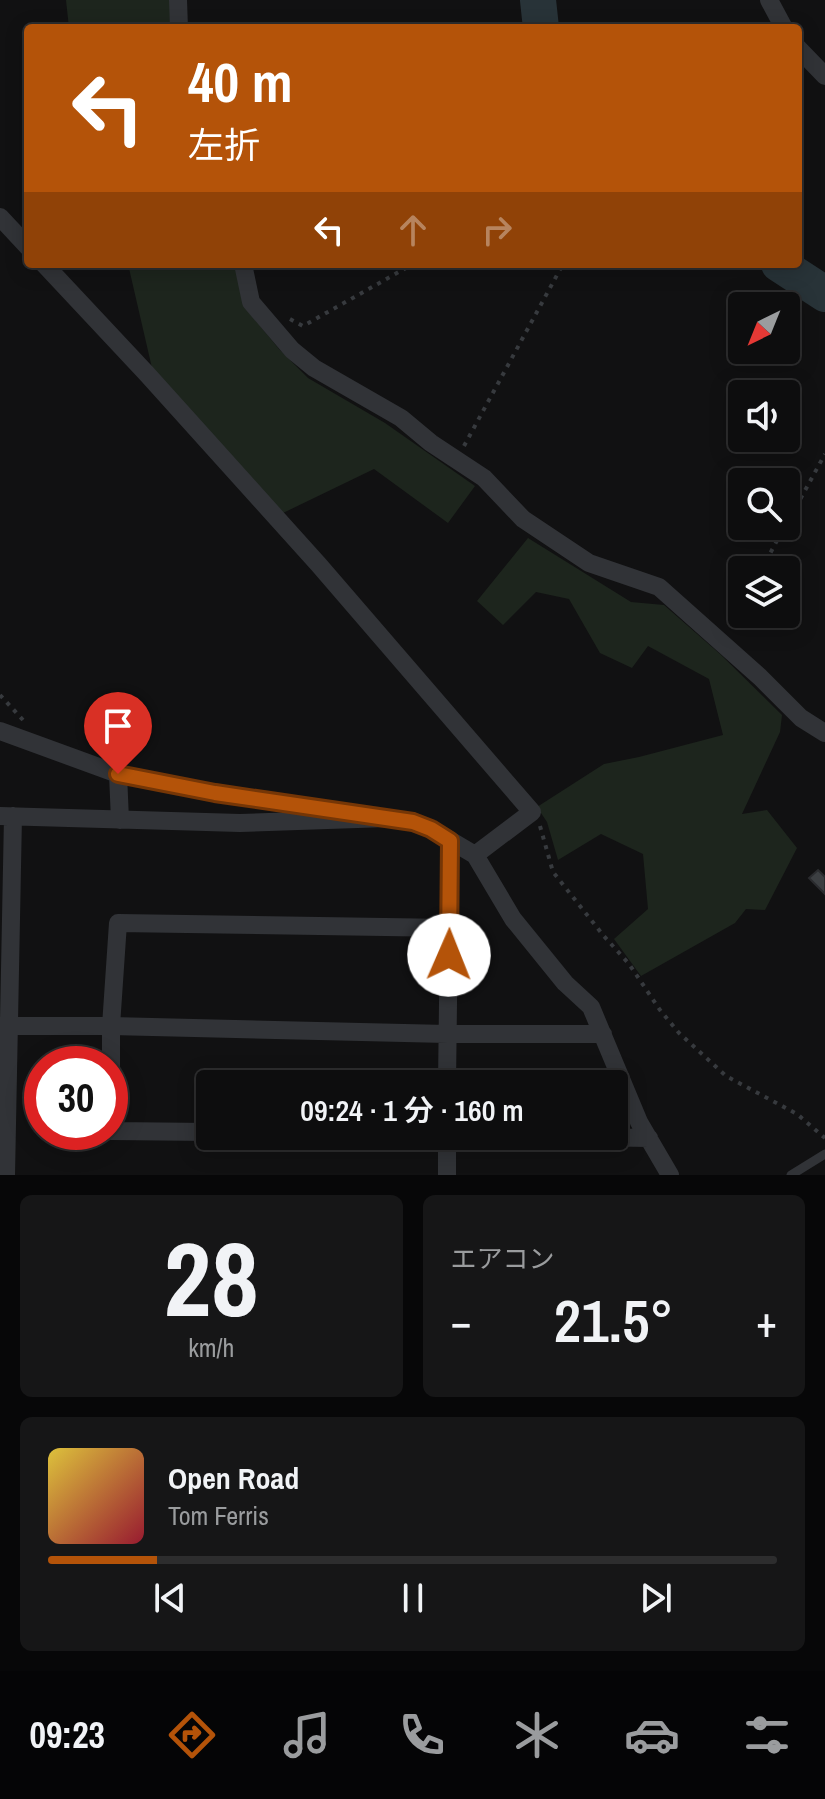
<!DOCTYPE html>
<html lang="ja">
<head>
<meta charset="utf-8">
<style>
  body { margin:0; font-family:"Archivo Narrow","Noto Sans JP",sans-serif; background:#161617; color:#f1f3f6; height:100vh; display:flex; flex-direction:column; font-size:30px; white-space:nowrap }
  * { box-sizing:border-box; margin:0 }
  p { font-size:26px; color:#9a9c9e }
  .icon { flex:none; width:44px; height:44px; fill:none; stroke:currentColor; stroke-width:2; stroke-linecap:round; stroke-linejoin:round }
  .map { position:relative; height:1175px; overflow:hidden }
  .sheet { display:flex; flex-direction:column; gap:20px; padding:20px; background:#070708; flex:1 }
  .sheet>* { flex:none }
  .hud { position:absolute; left:24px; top:24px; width:778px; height:244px; border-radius:8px; box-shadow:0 4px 20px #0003,0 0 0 2px #2d2d2e; background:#b45309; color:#fff; overflow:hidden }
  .needle { width:52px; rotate:223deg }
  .buttons { position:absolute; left:728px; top:292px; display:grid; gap:16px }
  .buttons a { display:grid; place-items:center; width:72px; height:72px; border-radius:8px; background:#0d0d0e; box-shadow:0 4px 20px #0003,0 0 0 2px #2d2d2e; font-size:40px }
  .speed { position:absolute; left:24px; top:1046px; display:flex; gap:16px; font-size:40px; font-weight:700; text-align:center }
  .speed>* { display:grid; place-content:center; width:104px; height:104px; border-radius:50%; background:#0d0d0e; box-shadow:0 4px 20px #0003,0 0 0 2px #2d2d2e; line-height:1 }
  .speed .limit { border:12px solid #d22; background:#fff; color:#111 }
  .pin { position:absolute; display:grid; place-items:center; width:68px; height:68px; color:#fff; margin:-82px -34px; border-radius:50% 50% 50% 0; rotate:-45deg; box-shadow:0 0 8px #0007 }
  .pin .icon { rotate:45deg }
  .me { position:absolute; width:88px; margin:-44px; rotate:1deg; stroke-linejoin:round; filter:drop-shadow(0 0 6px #0008) }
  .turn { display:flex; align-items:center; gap:28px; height:168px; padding:0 32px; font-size:36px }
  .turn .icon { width:104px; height:104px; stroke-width:2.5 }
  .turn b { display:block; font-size:56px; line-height:68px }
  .lanes { display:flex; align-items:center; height:76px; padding:0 32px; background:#0003; justify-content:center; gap:40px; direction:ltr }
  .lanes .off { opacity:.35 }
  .big { font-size:60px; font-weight:600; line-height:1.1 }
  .sheet .card { flex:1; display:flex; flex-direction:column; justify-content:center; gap:12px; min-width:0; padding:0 28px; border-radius:12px; background:#161617 }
  .sheet .dial { align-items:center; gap:0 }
  .dial b { font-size:104px; line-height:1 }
  .song { display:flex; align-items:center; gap:24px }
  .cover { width:96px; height:96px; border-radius:12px; background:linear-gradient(135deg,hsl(50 70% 55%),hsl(350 70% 35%)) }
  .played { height:8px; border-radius:4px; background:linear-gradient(90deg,#b45309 15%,#2d2d2e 15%) }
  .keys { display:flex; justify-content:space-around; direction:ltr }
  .heat { display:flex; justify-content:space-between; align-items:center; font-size:44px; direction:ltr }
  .sheet .tiles { flex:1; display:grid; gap:20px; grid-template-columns:1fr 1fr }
  .card:last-child { grid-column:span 2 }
  .trip { position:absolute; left:196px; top:1070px; width:432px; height:80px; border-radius:8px; background:#0d0d0e; box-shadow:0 4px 20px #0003,0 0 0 2px #2d2d2e; font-weight:600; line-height:80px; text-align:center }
  .tab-bar { display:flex; height:128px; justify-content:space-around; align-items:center; background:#050506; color:#9a9c9e }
  .tab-bar .icon { width:56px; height:56px }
  .tab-bar .current { color:#b45309 }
  .tab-bar b { font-size:36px; color:#f1f3f6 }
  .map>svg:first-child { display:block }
  .green { fill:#1d251d }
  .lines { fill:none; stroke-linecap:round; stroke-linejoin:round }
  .river { stroke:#283338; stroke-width:36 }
  .building { fill:#3c3f42; stroke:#2a2b2e; stroke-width:2 }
  .path { stroke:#373a3e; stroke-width:4; stroke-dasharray:4 6; stroke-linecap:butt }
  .service { stroke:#313337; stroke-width:9 }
  .minor { stroke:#313337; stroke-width:18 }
  .route-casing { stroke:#753606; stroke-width:20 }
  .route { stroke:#b45309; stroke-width:14 }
</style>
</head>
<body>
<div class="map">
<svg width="825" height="1175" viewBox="0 0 825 1175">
  <rect width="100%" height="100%" fill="#111112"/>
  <path class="green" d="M66 0H171V28H69Z
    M128 264H235L243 305 279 349 308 378 385 423 475 486 448 523 374 469 283 513 152 368Z
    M528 538 631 602 664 605 720 654 782 715 780 732 742 814 767 810 797 848 765 910 746 909 735 923 641 976 614 939 648 909 643 854 601 834 558 860 547 822 537 807 604 764 639 757 723 735 709 679 648 646 632 668 600 653 569 599 536 592 503 625 477 601Z"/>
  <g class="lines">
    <path class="river" d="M538 0 541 28
      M779 264 825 294"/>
  </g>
  <path class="building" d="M818 870 825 877V894L809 878Z"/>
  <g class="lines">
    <path class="path" d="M290 319 303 326 413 264
      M464 446 563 264
      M786 525 825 454
      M761 570 785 526
      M730 627 742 605
      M0 695 23 720
      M540 826 553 872 603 935 629 964 660 1010 679 1033 726 1076 797 1114 825 1138"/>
    <path class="service" d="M118 774 215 793 348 812
      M791 1175 825 1154"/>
    <path class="minor" d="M178 0 179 28
      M769 0 784 28
      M798 48 825 76
      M0 217 28 247
      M44 264 147 374 319 565 532 812 475 855
      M243 264 251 302 292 350 314 368 401 418 431 443 484 478 523 519 589 563 659 587 760 677 801 718 825 733
      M0 731 118 774 120 820
      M0 816 240 823 387 818 413 822 431 829 475 855 513 919 565 983 591 1007 639 1122 670 1175
      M0 1026H111L447 1034H603
      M447 1084 450 841
      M210 1132 111 1131V1026L118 923 450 928
      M521 1136 649 1138
      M6 1175 13 816
      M447 1175V1136"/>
  </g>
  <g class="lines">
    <g class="route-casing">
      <path id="route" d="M118 774 215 793 413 822 431 829 450 841 449 955"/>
    </g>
    <use href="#route" class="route"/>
  </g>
</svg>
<div class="buttons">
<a><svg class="needle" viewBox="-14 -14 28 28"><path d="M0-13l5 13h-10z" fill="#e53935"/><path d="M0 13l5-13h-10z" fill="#9a9c9e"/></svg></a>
<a><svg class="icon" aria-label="sound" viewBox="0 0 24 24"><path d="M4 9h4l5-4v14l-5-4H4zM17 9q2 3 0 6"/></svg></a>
<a><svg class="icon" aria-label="search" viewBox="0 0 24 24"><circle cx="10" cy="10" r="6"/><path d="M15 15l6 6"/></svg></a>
<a><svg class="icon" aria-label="layers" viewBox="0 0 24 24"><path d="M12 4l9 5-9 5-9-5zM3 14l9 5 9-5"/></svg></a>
</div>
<div class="speed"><div class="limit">30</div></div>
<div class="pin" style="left:118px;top:774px;background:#d93025"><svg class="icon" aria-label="arrive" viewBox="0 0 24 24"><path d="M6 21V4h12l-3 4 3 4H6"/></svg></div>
<svg class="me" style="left:449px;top:955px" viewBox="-20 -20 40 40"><circle r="19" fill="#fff"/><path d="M0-13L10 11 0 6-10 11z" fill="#b45309"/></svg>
<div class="trip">09:24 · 1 分 · 160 m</div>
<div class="hud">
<div class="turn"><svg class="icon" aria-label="left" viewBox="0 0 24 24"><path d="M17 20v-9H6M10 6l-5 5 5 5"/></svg><div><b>40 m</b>左折</div></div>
<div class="lanes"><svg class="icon" aria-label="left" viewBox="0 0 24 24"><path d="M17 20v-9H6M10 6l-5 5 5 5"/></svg><svg class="icon off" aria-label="ahead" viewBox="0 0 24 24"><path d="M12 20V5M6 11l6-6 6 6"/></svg><svg class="icon off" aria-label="right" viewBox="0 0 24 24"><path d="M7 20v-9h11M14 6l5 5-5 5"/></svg></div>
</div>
</div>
<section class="sheet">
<div class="tiles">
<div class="card dial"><b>28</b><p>km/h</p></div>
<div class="card"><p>エアコン</p>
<div class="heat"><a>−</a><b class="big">21.5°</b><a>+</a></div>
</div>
<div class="card">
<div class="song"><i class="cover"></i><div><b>Open Road</b><p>Tom Ferris</p></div></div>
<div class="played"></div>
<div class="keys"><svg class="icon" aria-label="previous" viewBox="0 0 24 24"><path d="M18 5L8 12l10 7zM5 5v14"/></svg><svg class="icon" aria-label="pause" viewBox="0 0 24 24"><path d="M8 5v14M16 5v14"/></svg><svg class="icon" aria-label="next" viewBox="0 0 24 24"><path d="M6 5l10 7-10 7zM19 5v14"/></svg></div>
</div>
</div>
</section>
<nav class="tab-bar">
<b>09:23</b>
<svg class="icon current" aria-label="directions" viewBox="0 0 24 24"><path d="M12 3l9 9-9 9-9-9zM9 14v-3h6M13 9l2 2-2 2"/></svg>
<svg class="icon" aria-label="music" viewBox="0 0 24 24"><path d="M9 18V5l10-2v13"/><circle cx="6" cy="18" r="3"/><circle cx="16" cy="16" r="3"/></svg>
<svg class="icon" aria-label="phone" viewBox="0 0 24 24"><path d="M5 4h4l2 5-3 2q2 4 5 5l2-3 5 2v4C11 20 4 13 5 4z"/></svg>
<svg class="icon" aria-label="climate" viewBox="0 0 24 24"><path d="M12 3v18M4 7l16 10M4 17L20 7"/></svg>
<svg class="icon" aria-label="car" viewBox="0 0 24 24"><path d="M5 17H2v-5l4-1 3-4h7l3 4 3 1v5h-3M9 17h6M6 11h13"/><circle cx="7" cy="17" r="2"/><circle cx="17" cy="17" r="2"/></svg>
<svg class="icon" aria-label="filters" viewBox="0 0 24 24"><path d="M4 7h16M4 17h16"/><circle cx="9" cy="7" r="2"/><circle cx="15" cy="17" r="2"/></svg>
</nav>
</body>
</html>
